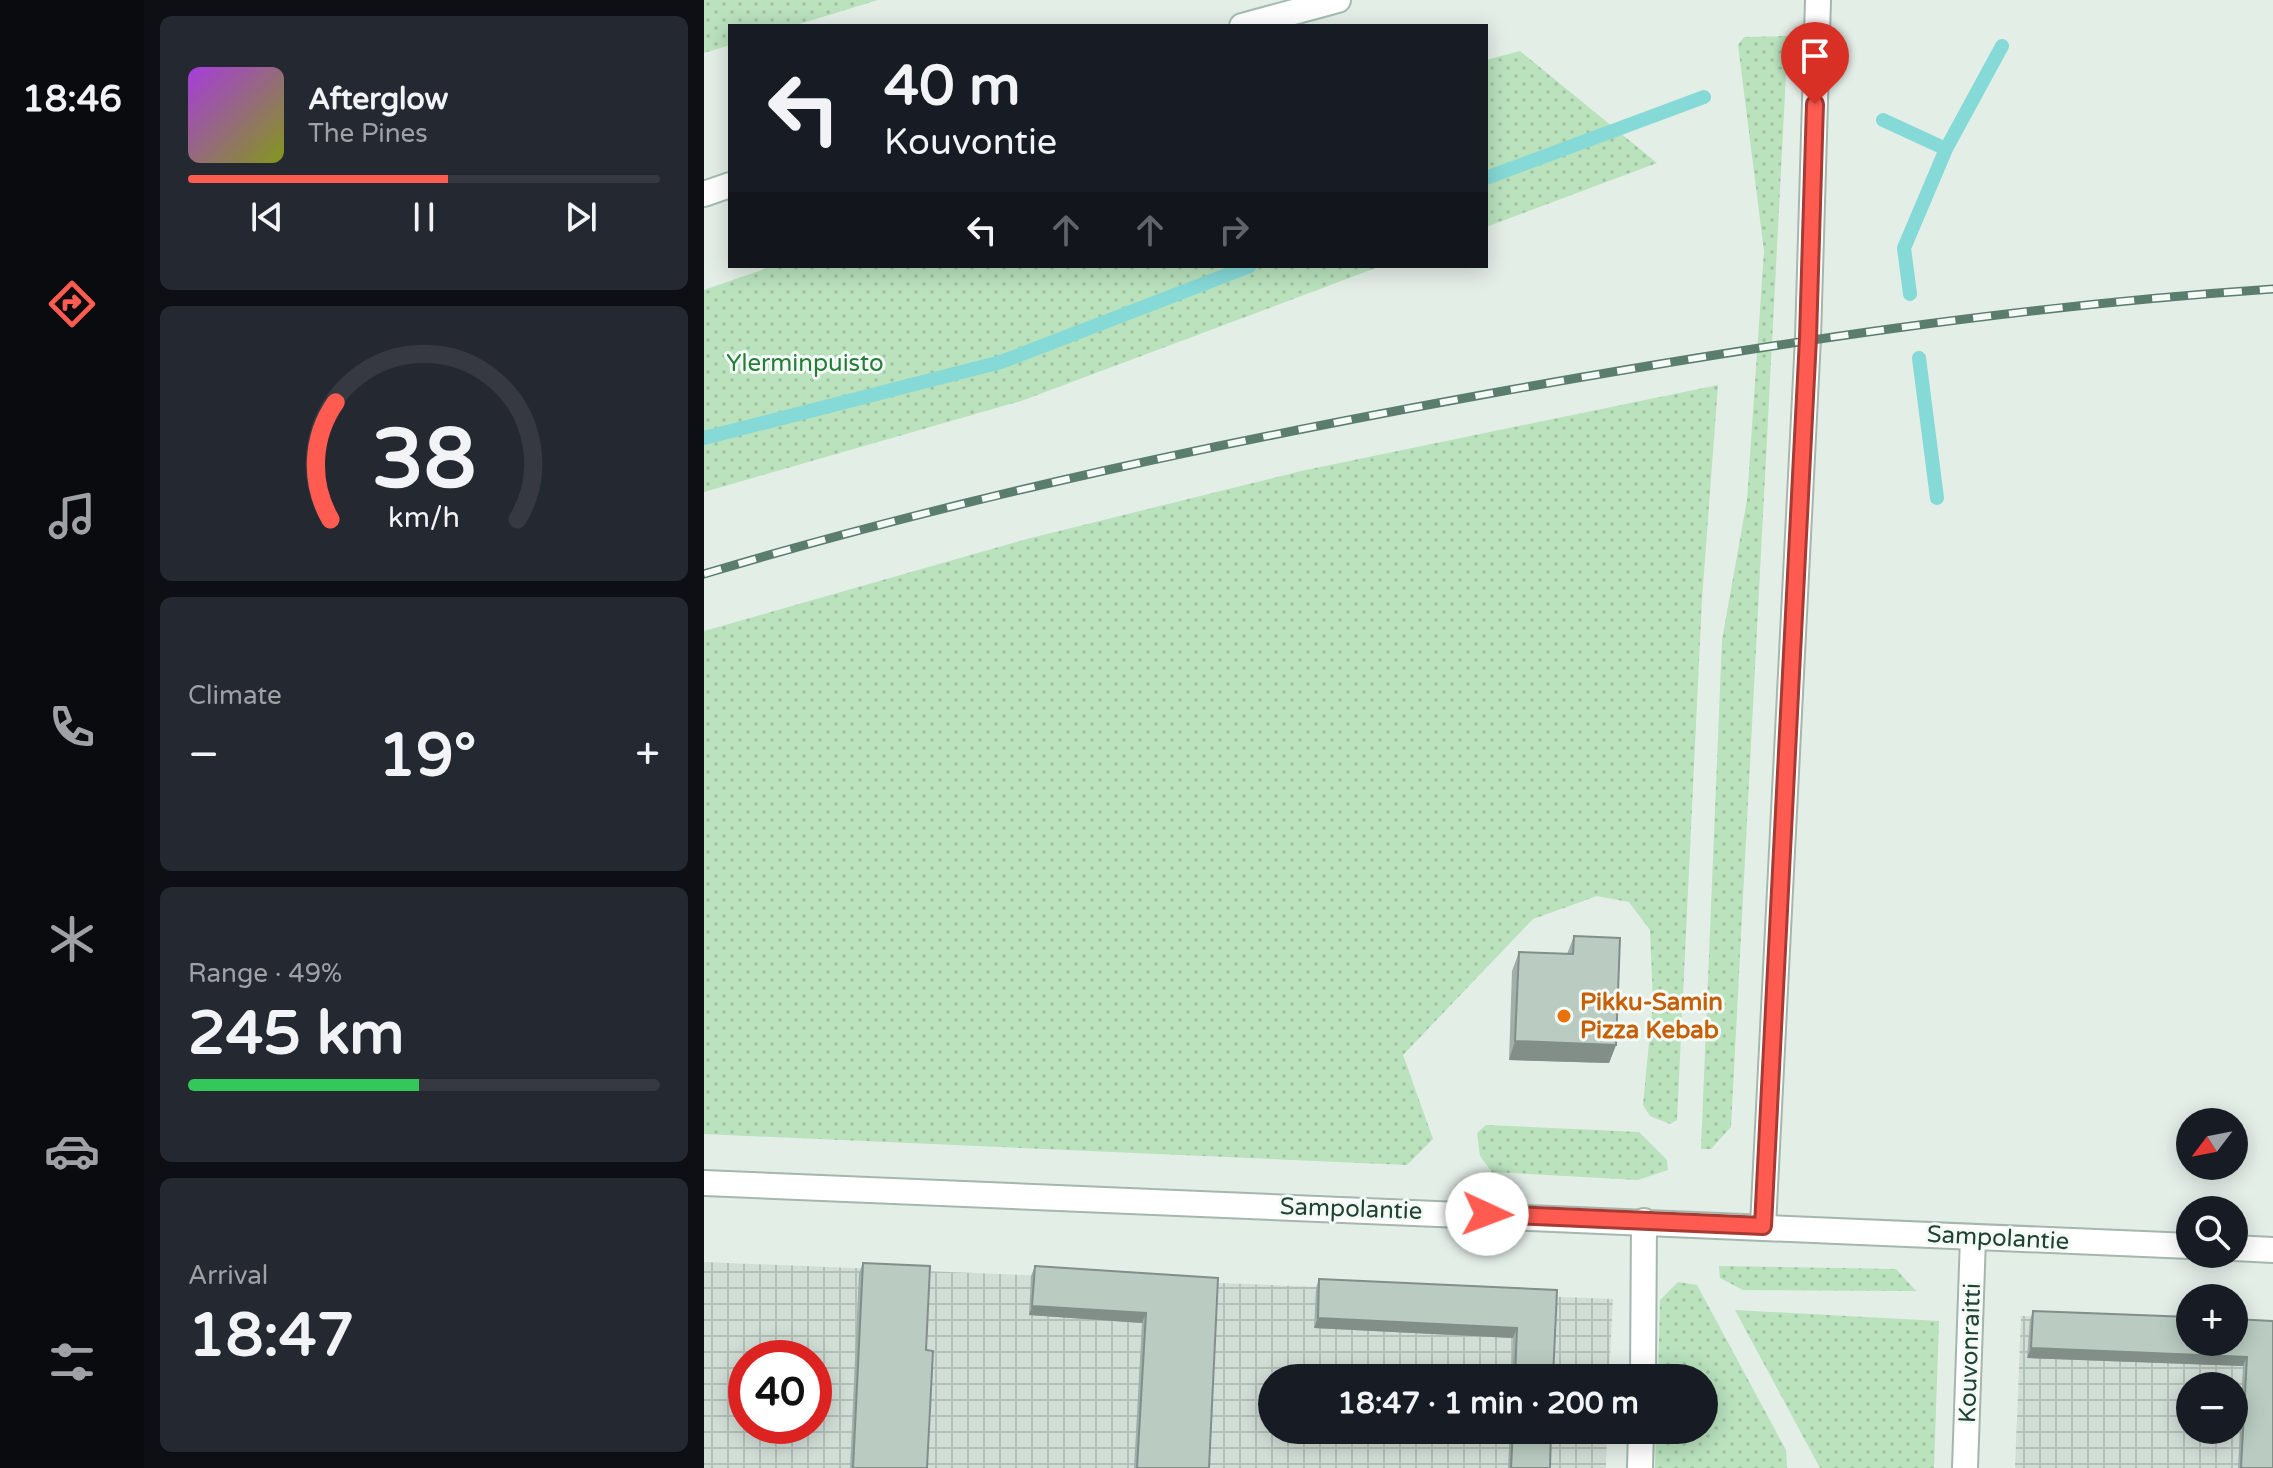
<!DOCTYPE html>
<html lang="en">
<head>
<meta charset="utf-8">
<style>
  body { margin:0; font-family:"Varela Round",sans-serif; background:#242831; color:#f1f3f6; height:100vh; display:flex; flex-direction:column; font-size:30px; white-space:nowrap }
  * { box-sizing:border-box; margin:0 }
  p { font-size:26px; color:#9ea1a6 }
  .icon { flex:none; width:44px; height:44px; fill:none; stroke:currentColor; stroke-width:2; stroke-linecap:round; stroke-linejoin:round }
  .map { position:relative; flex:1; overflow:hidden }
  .panel { display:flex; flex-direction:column; gap:16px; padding:16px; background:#0d0f14; width:560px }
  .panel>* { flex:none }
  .hud { position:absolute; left:24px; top:24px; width:760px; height:244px; border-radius:0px; box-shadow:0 4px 20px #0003; background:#171b24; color:#f1f3f6; overflow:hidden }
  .needle { width:52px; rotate:238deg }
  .tools { position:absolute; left:1472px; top:1108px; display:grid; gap:16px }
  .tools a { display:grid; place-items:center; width:72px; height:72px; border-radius:50%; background:#171b24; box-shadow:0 4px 20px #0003; font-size:40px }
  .speed { position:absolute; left:24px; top:1340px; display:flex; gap:16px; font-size:40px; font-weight:700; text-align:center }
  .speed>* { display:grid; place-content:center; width:104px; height:104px; border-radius:50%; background:#171b24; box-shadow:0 4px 20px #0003; line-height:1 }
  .speed .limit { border:12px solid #d22; background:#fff; color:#111 }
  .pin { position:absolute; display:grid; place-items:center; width:68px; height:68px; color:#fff; margin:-82px -34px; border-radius:50% 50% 50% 0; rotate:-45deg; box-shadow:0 0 8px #0007 }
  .pin .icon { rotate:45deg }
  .me { position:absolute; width:88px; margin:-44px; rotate:92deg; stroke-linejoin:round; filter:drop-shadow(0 0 6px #0008) }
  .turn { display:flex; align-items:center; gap:28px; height:168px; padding:0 24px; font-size:36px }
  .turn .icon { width:104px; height:104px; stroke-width:2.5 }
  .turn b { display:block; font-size:56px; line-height:68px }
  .lanes { display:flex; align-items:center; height:76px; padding:0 24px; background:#0003; justify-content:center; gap:40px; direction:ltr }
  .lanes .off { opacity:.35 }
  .big { font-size:60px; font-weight:700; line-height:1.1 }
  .panel .widget { flex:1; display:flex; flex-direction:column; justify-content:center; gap:12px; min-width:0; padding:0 28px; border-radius:12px; background:#242831 }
  .panel .dial { align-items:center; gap:0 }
  .dial svg { height:208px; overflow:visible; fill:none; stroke:#363941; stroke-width:7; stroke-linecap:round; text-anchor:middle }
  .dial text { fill:#f1f3f6; stroke:none }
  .song { display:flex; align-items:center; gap:24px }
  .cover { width:96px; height:96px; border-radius:12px; background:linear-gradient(135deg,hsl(280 70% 55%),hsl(70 70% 35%)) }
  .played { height:8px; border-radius:4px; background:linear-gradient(90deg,#ff5b50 55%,#363941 55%) }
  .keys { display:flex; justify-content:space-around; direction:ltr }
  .heat { display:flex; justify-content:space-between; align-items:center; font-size:44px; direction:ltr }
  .charge { height:12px; border-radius:6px; background:linear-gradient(90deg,#34c759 49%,#363941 0) }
  .trip { position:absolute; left:554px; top:1364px; width:460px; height:80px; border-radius:40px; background:#171b24; box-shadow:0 4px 20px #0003; font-weight:700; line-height:80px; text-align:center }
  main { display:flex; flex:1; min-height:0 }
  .tab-bar { display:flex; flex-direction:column; width:144px; justify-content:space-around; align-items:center; background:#090b0e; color:#9ea1a6 }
  .tab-bar .icon { width:56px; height:56px }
  .tab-bar .current { color:#ff5b50 }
  .tab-bar b { font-size:36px; color:#f1f3f6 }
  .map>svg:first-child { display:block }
  .industrial { fill:url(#industrial-grid); fill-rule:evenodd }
  .grass { fill:url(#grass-dots) }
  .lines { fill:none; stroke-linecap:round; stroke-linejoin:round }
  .stream { stroke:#85d9d7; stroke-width:14 }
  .minor-casing { stroke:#a5b7ad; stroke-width:28 }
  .tertiary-casing { stroke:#a5b7ad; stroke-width:28 }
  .secondary-casing { stroke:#a3beb0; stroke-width:28 }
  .minor { stroke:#fff; stroke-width:24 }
  .tertiary { stroke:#fff; stroke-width:24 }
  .secondary { stroke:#fff; stroke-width:24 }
  .rail-casing { stroke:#5b7d6e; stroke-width:9 }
  .rail { stroke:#f4faf6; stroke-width:6; stroke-dasharray:18; stroke-linecap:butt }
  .wall { fill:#a0afa7 }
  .shaded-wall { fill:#828f88 }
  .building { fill:#baccc2; stroke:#828f88; stroke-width:2 }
  .route-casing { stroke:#a63b34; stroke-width:20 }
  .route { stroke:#ff5b50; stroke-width:14 }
  .food-dot { fill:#e8710a; stroke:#f4faf6; stroke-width:3 }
  .labels { text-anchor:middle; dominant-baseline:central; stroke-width:6; stroke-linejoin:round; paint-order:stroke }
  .park-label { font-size:24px; fill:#267d38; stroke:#f4faf6 }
  .food-label { font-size:24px; font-weight:bold; fill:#c56008; stroke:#f4faf6; text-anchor:start }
  .street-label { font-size:24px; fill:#204233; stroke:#f4faf6 }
</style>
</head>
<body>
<main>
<nav class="tab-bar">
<b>18:46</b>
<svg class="icon current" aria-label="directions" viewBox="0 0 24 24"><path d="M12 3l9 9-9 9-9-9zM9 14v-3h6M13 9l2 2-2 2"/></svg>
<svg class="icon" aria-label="music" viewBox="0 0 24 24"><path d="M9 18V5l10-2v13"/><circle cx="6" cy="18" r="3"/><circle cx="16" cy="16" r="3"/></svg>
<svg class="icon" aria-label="phone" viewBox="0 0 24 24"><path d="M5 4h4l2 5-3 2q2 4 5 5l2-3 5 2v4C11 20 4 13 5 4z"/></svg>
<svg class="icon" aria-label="climate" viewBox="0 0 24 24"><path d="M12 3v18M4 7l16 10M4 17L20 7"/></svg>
<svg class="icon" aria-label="car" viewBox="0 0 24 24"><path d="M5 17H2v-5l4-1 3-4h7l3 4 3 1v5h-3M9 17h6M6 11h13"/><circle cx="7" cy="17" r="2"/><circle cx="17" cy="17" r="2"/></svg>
<svg class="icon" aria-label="filters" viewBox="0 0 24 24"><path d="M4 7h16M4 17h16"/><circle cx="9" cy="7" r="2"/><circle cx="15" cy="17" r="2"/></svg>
</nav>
<section class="panel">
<div class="widget">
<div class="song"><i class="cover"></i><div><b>Afterglow</b><p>The Pines</p></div></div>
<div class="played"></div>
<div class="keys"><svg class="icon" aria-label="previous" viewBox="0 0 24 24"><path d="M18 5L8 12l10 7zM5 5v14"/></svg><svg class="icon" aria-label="pause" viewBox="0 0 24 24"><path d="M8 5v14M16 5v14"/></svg><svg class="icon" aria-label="next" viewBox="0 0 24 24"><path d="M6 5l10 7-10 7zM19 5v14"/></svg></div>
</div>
<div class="widget dial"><svg viewBox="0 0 100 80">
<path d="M14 69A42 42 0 1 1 86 69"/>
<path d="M14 69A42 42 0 0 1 16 24" stroke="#ff5b50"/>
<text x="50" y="56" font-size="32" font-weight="700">38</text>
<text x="50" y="72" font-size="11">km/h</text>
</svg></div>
<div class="widget"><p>Climate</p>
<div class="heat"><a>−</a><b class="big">19°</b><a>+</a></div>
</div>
<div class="widget"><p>Range · 49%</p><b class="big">245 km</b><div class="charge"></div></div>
<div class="widget"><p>Arrival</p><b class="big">18:47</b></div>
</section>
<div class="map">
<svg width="1569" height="1468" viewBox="0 0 1569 1468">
  <defs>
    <pattern id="industrial-grid" width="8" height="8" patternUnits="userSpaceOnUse" patternTransform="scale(2)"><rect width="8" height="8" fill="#d1ded6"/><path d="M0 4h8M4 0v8" fill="none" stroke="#b3c0b8"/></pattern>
    <pattern id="grass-dots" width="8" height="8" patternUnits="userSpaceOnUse" patternTransform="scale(2)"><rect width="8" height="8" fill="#b9e2bd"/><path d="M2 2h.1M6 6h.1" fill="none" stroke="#9fc3a3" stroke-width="1.8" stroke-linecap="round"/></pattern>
  </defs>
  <rect width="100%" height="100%" fill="#e3eee7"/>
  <path class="industrial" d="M0 1262 909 1299 905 1378H568V1430H903L902 1468H0ZM42 1358H110V1426H42Z
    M1317 1316 1486 1323V1342H1530V1325L1569 1468H1311ZM1486 1386H1530V1430H1486Z"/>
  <path class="grass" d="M0 0H174L89 26H26V45L0 53Z
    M1084 36 1027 1127 1007 1149H997L1018 640 1043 500 1060 251 1034 45 1040 37Z
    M816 51 953 163 782 227V60Z
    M69 266H677L317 401 0 492V290Z
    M1014 385 998 599 973 1120 966 1124 946 1116 939 1105 949 1001 946 930 925 902 893 896 829 919 699 1055 729 1139 703 1165 0 1134V631L323 539 597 471Z
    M782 1125 935 1132 963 1160 964 1170 934 1180 788 1172 776 1156 773 1133Z
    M1015 1266 1192 1269 1212 1291 1039 1290 1016 1278Z
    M974 1282 993 1285 1082 1450 1083 1468H951L952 1430H1000V1378H954L956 1300Z
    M1031 1310 1235 1321 1230 1468H1116Z"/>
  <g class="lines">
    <path class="stream" d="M1179 120 1242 149 1200 248 1206 294
      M1242 149 1298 46
      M782 178 1000 97
      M1215 358 1233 498
      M0 438 297 362 546 266"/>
    <g class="minor-casing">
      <path id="minor" d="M1059 1226 1104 338 1114 0
        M939 1378 940 1221
        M936 1468 937 1430
        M1261 1468 1269 1238"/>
    </g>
    <g class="tertiary-casing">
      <path id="tertiary" d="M0 1183 1486 1246
        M1530 1248 1569 1250"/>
    </g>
    <g class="secondary-casing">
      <path id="secondary" d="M538 26 634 0
        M0 194 26 185"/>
    </g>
    <use href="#minor" class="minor"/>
    <use href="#tertiary" class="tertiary"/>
    <use href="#secondary" class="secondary"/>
    <g class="rail-casing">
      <path id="rail" d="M0 574C264 495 534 439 805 390 1058 345 1312 306 1569 289"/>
    </g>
    <use href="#rail" class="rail"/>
  </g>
  <path class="wall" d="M870 936 912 1045 905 1063 805 1060 808 971 815 952 863 954Z
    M159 1263 222 1350 223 1468H146L155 1273Z
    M331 1266 514 1278 505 1468H430L438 1323 325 1315 327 1276Z
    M615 1279 853 1290 849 1378H808L809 1338 610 1328 612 1288Z
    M1329 1311 1569 1321V1468H1534L1539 1366 1323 1358 1326 1320Z
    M806 1430H847L846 1468H804Z"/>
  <path class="shaded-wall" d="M811 1041 912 1045 905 1063 805 1060Z
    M328 1306 442 1313 438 1323 325 1315Z
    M614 1318 813 1328 809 1338 610 1328Z
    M1327 1348 1543 1357 1539 1366 1323 1358Z"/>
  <path class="building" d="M870 936 916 938 912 1045 811 1041 815 952 869 954Z
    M159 1263 226 1266 222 1350 229 1351 223 1468H149Z
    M331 1266 514 1278 505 1468H433L442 1313 328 1306Z
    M615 1279 853 1290 849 1378H811L813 1328 614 1318Z
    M1329 1311 1486 1317V1342H1530V1319L1569 1321V1468H1537L1543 1357 1327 1348Z
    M809 1430H847L846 1468H807Z"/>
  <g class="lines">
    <g class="route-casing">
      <path id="route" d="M783 1214 1059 1226 1104 338 1111 104"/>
    </g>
    <use href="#route" class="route"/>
  </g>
  <circle class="food-dot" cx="860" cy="1016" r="8"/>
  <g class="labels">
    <g class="park-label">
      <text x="101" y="363">Ylerminpuisto</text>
    </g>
    <g class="food-label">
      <text x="876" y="1002">Pikku-Samin<tspan x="876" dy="28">Pizza Kebab</tspan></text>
    </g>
    <g class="street-label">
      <text transform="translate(647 1209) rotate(2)">Sampolantie</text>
      <text transform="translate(1294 1238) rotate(3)">Sampolantie</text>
      <text transform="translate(1266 1353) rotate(-88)">Kouvonraitti</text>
    </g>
  </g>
</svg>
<div class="tools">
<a><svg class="needle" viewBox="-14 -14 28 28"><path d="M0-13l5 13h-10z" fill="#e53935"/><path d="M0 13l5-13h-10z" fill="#9ea1a6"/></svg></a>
<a><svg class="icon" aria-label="search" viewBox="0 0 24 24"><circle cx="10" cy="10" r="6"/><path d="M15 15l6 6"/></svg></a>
<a>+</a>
<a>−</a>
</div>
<div class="speed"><div class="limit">40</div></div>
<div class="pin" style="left:1111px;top:104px;background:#d93025"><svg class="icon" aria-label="arrive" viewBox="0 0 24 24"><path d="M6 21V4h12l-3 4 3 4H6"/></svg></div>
<svg class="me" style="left:783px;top:1214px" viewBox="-20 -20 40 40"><circle r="19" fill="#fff"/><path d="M0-13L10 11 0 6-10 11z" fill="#ff5b50"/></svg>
<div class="trip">18:47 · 1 min · 200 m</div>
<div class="hud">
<div class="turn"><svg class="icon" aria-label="left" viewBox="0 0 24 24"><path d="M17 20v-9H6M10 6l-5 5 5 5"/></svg><div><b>40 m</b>Kouvontie</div></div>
<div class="lanes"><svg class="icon" aria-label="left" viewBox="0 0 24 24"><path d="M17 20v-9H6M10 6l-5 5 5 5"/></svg><svg class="icon off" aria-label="ahead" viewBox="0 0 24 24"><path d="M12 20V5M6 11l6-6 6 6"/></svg><svg class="icon off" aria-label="ahead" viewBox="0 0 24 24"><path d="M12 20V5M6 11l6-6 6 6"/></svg><svg class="icon off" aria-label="right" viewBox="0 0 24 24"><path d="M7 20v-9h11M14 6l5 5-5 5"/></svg></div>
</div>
</div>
</main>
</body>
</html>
